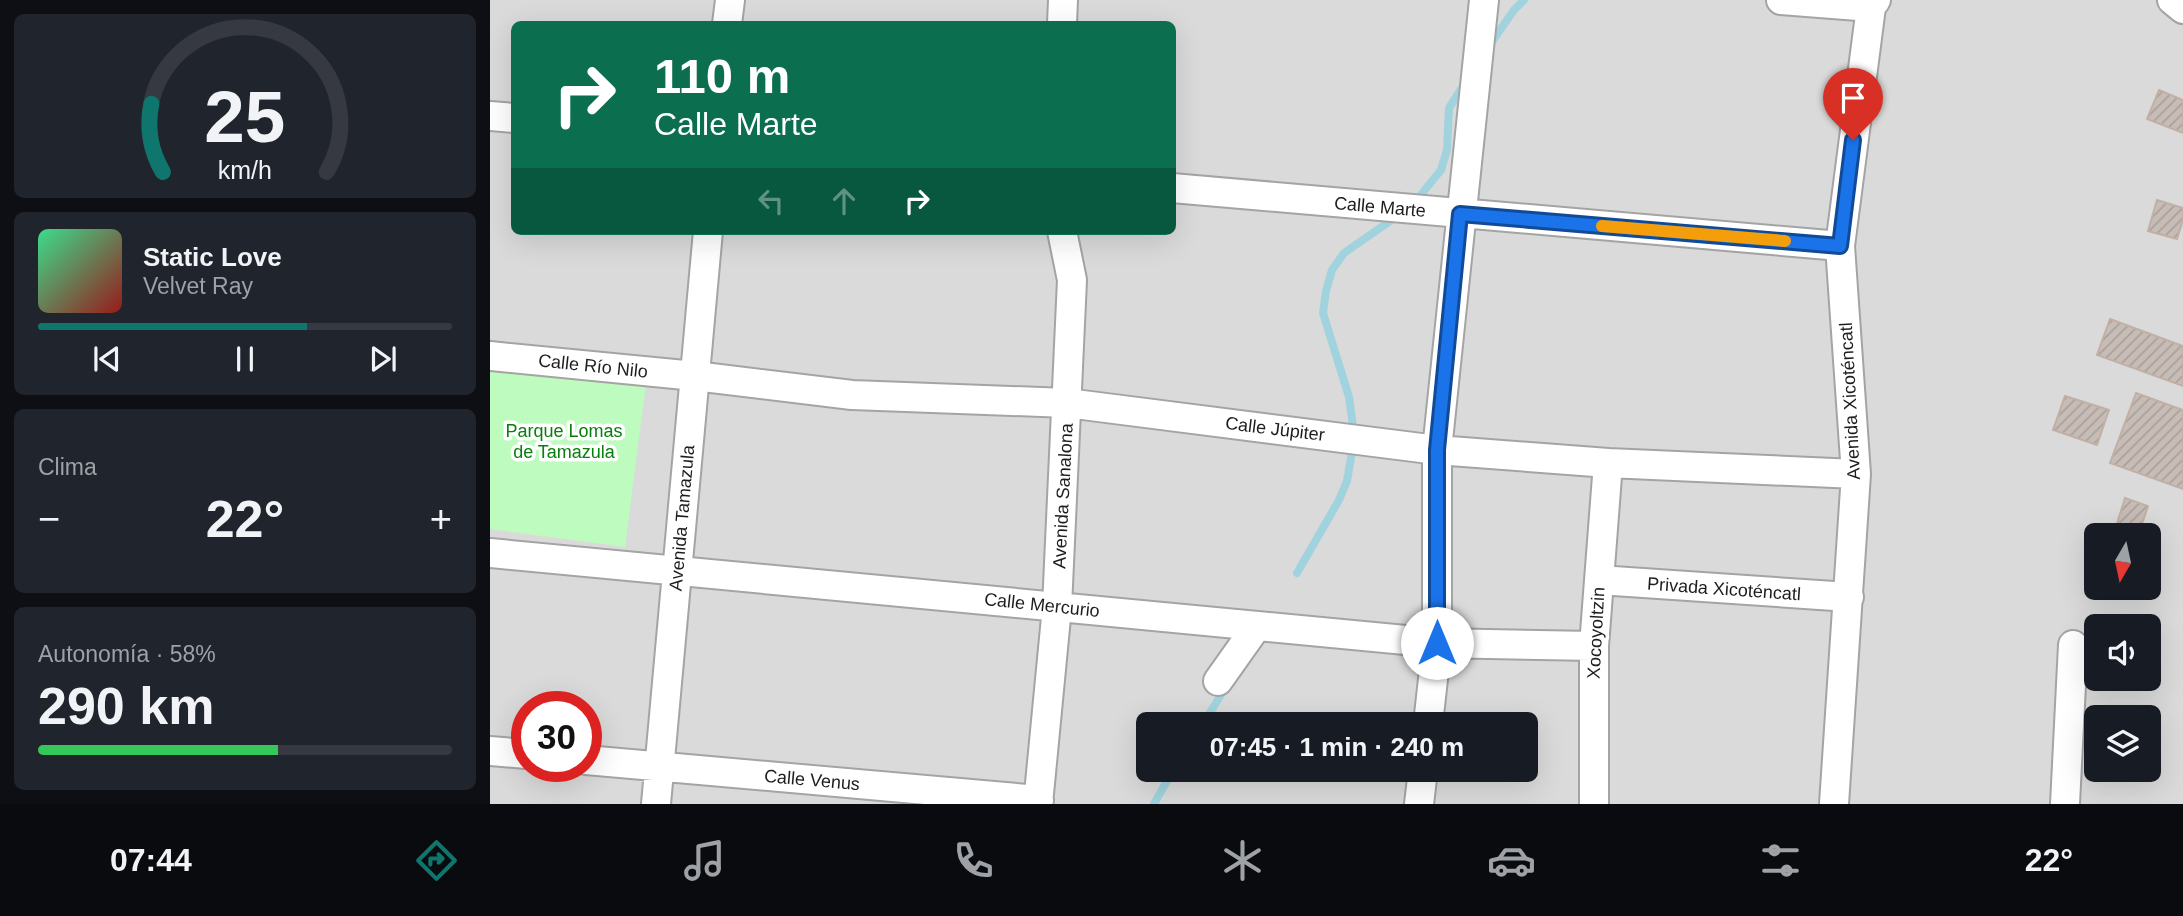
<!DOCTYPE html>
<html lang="es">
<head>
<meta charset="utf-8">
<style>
  body { margin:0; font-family:Arial,sans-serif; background:#20242c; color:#f1f3f6; height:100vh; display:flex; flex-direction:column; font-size:26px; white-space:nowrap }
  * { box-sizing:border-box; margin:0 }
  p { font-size:23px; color:#9ea1a6 }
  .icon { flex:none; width:38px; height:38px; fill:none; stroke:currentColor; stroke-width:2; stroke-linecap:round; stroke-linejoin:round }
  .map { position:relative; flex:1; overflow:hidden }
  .panel { display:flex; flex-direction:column; gap:14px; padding:14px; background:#0d0f14; width:490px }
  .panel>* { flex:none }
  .banner { position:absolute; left:21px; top:21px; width:665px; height:214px; border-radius:10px; box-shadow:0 7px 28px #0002; background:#0b6e4f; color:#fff; overflow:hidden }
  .needle { width:46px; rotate:189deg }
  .tools { position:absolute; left:1594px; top:523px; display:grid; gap:14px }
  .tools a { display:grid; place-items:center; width:77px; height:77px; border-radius:10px; background:#171b24; box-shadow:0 7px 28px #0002; font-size:35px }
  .speed { position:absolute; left:21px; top:691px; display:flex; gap:14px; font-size:35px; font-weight:700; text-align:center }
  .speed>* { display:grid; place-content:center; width:91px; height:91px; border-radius:50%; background:#171b24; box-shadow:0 7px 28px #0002; line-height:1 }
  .speed .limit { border:10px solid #d22; background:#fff; color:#111 }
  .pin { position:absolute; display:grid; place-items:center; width:60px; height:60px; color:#fff; margin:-72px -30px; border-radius:50% 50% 50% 0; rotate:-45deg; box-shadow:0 0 7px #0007 }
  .pin .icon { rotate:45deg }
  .me { position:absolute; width:77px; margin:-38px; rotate:0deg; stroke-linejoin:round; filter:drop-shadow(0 0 5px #0008) }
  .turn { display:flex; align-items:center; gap:24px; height:147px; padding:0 28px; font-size:32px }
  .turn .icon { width:91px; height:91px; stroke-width:2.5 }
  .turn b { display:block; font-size:49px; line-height:60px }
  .lanes { display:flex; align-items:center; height:66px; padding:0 28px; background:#0003; justify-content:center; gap:35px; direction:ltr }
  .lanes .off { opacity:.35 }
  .big { font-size:52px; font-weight:600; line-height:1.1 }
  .panel .card { flex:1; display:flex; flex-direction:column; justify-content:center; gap:10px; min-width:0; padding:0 24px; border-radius:10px; background:#20242c }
  .panel .dial { align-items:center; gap:0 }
  .dial svg { height:182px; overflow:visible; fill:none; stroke:#363941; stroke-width:7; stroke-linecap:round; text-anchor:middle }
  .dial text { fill:#f1f3f6; stroke:none }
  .song { display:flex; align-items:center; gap:21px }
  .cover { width:84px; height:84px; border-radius:10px; background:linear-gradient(135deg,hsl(150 70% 55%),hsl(0 70% 35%)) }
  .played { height:7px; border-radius:4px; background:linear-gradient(90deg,#0f766e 65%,#363941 65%) }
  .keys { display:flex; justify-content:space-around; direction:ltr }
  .heat { display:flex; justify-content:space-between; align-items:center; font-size:38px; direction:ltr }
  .charge { height:10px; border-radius:5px; background:linear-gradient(90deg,#34c759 58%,#363941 0) }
  .trip { position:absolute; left:646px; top:712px; width:402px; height:70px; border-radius:10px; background:#171b24; box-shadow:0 7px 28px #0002; font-weight:600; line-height:70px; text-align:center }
  .tab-bar { display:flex; height:112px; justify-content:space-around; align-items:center; background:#090b0e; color:#9ea1a6 }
  .tab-bar .icon { width:49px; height:49px }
  .tab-bar .current { color:#0f766e }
  .tab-bar b { font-size:32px; color:#f1f3f6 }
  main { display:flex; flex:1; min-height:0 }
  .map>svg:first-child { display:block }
  .residential { fill:#dbdada; fill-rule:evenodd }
  .park { fill:#befbbf }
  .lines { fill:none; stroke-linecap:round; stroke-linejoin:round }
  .stream { stroke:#a1d3de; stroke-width:8 }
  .building { fill:url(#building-hatch); stroke:#c1b0a5; stroke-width:2 }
  .minor-casing { stroke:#a4a4a4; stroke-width:32 }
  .minor { stroke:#fff; stroke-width:28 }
  .route-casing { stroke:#114b97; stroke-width:18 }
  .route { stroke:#1a73e8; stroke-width:12 }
  .slow { stroke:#f59e0b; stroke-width:12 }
  .labels { text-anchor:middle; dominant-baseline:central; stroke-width:7; stroke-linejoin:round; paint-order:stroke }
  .street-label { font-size:18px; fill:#1d1d1d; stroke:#fff }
  .park-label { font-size:18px; fill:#087e0c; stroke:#fff }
</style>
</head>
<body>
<main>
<section class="panel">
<div class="card dial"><svg viewBox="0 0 100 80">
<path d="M14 69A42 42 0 1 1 86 69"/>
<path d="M14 69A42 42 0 0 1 9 39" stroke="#0f766e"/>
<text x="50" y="56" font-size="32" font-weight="700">25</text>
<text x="50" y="72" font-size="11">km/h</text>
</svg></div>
<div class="card">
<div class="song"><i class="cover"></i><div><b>Static Love</b><p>Velvet Ray</p></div></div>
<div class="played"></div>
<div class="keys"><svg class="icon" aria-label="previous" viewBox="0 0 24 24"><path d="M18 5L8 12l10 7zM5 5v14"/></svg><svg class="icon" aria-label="pause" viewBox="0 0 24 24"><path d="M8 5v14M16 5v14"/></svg><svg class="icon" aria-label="next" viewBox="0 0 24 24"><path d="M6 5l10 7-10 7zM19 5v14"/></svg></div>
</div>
<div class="card"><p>Clima</p>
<div class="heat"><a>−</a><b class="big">22°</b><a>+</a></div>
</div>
<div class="card"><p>Autonomía · 58%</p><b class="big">290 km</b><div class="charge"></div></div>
</section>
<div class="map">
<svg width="1693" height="804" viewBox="0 0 1693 804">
  <defs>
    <pattern id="building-hatch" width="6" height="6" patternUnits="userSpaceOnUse" patternTransform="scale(1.75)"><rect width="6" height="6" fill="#c7bcb6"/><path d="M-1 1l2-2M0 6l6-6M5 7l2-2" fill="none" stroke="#aaa19c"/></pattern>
  </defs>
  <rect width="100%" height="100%" fill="#efeae3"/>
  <path class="residential" d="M0 0H1693V804H0ZM24 24H682V231H24ZM1606 536H1659V588H1606ZM1606 626H1659V679H1606ZM37 707H96V766H37ZM1606 718H1659V770H1606ZM658 724H1036V770H658Z"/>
  <path class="park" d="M0 356 157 376 135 547 0 529Z"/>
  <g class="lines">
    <path class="stream" d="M999 46 1024 10 1034 0
      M925 202 951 170 957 150 959 108 975 83
      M864 433 859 397 833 313 836 291 842 270 854 253 906 217
      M807 573 849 500 857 481 863 446
      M713 724 737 685
      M664 804 683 770"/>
  </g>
  <path class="building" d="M1669 90 1693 100V133L1657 119Z
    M1667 200 1693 208V220L1687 239 1658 231Z
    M1620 319 1693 346V386L1607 355Z
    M1646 393 1693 410V489L1620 463Z
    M1575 396 1619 410 1607 445 1563 430Z
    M1635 498 1658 506 1648 536H1623Z"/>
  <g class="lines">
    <g class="minor-casing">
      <path id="minor" d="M1291 0 1381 7
        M1682 0 1693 9
        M237 24 240 0
        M572 24 573 0
        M0 116 24 118
        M682 188 1350 246
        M0 356 205 376 362 395 577 403 947 450 1118 463 1366 474
        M0 553 947 643 1104 646
        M1109 580 1359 597
        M728 681 767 626
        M938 724 947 643V450L994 0
        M0 751 37 754
        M96 760 549 800
        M166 804 218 231
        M548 804 567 607 582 280 572 231
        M929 804 933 770
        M1104 804V646L1118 463
        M1344 804 1366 474 1350 246 1381 7 1386 0
        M1575 804 1583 645"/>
    </g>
    <use href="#minor" class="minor"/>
  </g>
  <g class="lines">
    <g class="route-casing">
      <path id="route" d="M947 643V450L970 214 1350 246 1363 140"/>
    </g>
    <use href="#route" class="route"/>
    <path class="slow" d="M1112 226 1295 241"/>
  </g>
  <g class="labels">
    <g class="street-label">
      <text transform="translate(890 207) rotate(5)">Calle Marte</text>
      <text transform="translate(103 366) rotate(6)">Calle Río Nilo</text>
      <text transform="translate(1360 401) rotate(-93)">Avenida Xicoténcatl</text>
      <text transform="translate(785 429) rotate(7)">Calle Júpiter</text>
      <text transform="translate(573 496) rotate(-87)">Avenida Sanalona</text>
      <text transform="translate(192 518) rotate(-85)">Avenida Tamazula</text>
      <text transform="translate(1234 589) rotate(4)">Privada Xicoténcatl</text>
      <text transform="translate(552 605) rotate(6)">Calle Mercurio</text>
      <text transform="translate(1106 633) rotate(-87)">Xocoyoltzin</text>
      <text transform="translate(322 780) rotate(5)">Calle Venus</text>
    </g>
    <g class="park-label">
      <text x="74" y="431">Parque Lomas<tspan x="74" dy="21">de Tamazula</tspan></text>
    </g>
  </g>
</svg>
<div class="tools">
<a><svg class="needle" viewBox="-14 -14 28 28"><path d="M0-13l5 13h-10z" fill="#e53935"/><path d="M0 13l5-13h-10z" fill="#9ea1a6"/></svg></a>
<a><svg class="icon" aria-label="sound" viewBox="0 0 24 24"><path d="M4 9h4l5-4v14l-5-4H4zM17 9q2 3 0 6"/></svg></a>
<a><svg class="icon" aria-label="layers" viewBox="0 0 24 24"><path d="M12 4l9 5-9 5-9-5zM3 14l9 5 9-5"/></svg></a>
</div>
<div class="speed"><div class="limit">30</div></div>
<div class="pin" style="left:1363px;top:140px;background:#d93025"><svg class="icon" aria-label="arrive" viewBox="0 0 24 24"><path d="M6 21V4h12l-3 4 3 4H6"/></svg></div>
<svg class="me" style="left:947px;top:643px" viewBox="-20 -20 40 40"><circle r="19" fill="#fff"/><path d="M0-13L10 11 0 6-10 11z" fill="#1a73e8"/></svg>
<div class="trip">07:45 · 1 min · 240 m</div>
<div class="banner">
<div class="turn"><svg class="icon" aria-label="right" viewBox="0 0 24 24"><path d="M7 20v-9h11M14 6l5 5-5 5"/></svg><div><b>110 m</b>Calle Marte</div></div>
<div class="lanes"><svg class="icon off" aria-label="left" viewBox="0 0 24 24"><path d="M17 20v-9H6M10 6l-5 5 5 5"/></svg><svg class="icon off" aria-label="ahead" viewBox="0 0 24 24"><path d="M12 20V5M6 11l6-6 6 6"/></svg><svg class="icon" aria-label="right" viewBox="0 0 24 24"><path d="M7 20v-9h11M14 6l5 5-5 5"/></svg></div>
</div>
</div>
</main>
<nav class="tab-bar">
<b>07:44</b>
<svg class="icon current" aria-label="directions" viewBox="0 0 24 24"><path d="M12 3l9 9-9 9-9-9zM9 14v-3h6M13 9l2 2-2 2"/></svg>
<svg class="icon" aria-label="music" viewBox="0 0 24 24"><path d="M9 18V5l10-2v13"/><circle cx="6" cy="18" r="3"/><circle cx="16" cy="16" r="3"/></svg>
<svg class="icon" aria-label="phone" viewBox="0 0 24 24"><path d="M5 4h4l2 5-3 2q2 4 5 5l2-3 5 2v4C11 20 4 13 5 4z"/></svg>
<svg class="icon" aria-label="climate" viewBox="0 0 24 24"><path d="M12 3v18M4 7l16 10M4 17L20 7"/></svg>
<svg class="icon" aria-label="car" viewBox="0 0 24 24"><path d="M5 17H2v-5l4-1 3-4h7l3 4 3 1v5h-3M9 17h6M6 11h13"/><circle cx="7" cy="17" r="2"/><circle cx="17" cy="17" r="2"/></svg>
<svg class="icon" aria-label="filters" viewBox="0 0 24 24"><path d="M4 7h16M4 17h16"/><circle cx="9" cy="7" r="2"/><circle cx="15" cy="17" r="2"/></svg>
<b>22°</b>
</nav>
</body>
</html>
